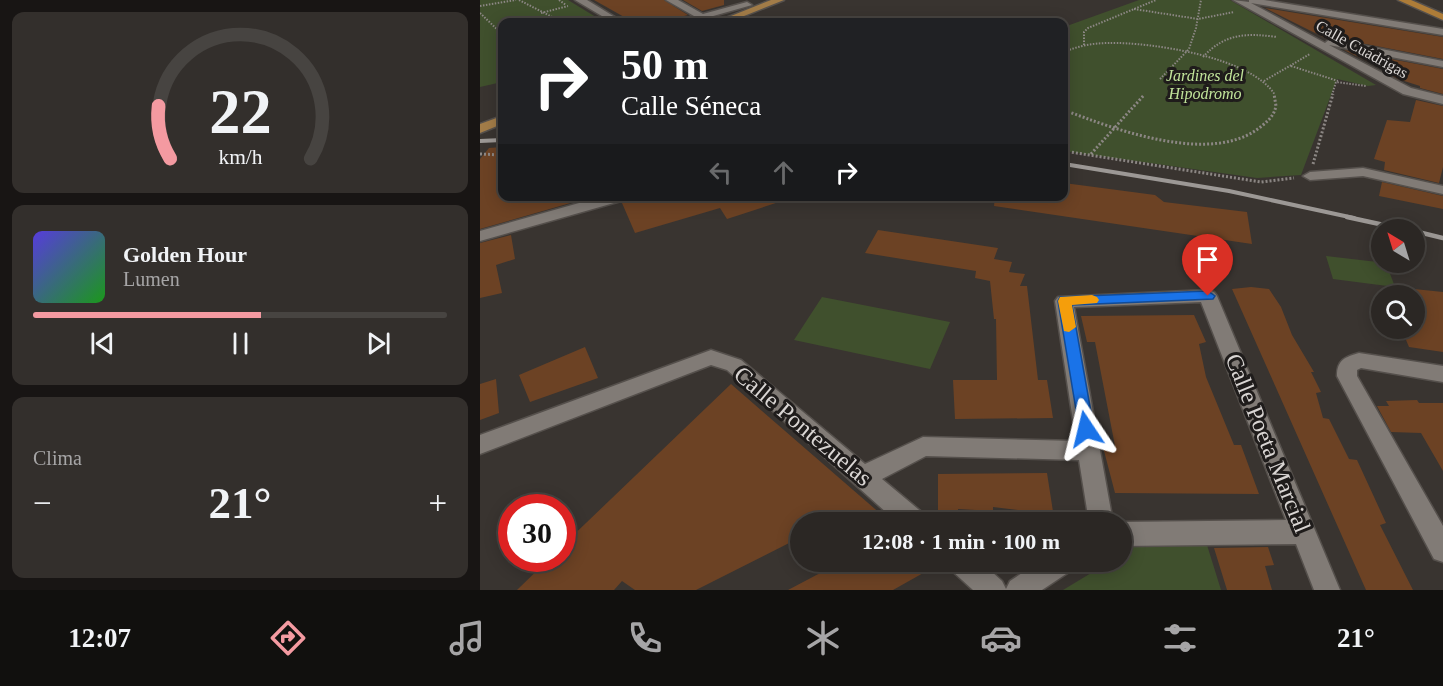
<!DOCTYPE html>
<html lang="es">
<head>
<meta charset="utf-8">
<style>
  body { margin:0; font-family:Georgia,serif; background:#332f2c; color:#f1f3f6; height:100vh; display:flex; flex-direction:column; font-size:22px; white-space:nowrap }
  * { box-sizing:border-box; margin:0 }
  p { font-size:20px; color:#a6a5a6 }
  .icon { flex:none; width:33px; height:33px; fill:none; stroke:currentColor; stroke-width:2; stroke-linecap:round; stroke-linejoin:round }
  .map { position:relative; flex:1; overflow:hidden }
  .drawer { display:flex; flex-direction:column; gap:12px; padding:12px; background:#181514; width:480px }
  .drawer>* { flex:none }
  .guide { position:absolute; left:18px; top:18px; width:570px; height:183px; border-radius:12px; box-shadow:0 3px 15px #0003,0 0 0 2px #474441; background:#202124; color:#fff; overflow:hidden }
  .needle { width:39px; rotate:322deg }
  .buttons { position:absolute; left:891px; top:219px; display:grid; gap:12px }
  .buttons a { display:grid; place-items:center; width:54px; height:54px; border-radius:50%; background:#2b2724; box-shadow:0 3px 15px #0003,0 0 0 2px #474441; font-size:30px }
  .speed { position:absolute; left:18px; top:494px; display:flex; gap:12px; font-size:30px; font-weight:700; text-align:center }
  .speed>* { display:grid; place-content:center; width:78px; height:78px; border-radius:50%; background:#2b2724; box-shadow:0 3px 15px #0003,0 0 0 2px #474441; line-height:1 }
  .speed .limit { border:9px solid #d22; background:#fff; color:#111 }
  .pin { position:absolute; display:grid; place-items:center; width:51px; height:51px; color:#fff; margin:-62px -26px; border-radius:50% 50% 50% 0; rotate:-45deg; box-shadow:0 0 6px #0007 }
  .pin .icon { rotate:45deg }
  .me { position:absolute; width:66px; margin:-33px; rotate:350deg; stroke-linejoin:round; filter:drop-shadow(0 0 4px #0008) }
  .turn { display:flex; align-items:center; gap:21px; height:126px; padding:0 24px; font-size:27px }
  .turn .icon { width:78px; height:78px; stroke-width:2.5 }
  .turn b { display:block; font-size:42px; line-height:51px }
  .lanes { display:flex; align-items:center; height:57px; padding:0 24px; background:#0003; justify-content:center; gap:30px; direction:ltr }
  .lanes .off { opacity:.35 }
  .big { font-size:45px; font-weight:800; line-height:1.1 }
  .drawer .widget { flex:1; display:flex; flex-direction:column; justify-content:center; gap:9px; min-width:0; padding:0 21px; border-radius:12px; background:#332f2c }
  .drawer .dial { align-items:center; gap:0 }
  .dial svg { height:156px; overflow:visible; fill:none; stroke:#474441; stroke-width:7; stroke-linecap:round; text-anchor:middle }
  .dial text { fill:#f1f3f6; stroke:none }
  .song { display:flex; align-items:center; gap:18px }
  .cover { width:72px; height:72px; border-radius:9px; background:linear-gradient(135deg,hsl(250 70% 55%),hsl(120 70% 35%)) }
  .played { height:6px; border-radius:3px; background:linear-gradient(90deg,#f49aa1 55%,#474441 55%) }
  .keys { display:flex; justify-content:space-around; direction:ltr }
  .heat { display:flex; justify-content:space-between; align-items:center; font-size:33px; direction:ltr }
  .trip { position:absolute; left:310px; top:512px; width:342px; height:60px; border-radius:30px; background:#2b2724; box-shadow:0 3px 15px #0003,0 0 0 2px #474441; font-weight:800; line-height:60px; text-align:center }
  .tab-bar { display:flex; height:96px; justify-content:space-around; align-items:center; background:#11100e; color:#a6a5a6 }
  .tab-bar .icon { width:42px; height:42px }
  .tab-bar .selected { color:#f49aa1 }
  .tab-bar b { font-size:27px; color:#f1f3f6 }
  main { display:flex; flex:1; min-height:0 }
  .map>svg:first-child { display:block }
  .green { fill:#40502d }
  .building { fill:#6c4224 }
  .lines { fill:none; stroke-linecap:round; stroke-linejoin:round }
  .minor-casing { stroke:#55504c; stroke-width:3 }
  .primary-casing { stroke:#55504c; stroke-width:3 }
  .trunk-casing { stroke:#55504c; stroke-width:3 }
  .path-far1 { stroke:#8c8784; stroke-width:2; stroke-dasharray:1.5 1.5; stroke-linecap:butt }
  .path { stroke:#8c8784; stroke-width:3; stroke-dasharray:2 2; stroke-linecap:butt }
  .minor { fill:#817b76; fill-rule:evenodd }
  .primary { fill:#a27c48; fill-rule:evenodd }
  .trunk { fill:#ad7c38; fill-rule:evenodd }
  .rail-far1 { stroke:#9c9895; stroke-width:4 }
  .rail { stroke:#9c9895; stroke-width:4.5 }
  .route { fill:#1a73e8; stroke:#114b97; stroke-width:1.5 }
  .slow { fill:#f59e0b }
  .labels { text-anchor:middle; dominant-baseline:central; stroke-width:6; stroke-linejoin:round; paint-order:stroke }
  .far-street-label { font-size:16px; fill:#d9d5d3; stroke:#1f1c1b }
  .far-park-label { font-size:16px; font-style:italic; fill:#c1e49a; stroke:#1f1c1b }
  .near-street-label { font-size:24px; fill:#d9d5d3; stroke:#1f1c1b }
</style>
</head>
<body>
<main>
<section class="drawer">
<div class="widget dial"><svg viewBox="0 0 100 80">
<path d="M14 69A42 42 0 1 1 86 69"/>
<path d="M14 69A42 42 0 0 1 8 42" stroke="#f49aa1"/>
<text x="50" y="56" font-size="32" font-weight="700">22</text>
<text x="50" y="72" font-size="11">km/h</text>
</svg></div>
<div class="widget">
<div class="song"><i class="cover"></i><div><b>Golden Hour</b><p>Lumen</p></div></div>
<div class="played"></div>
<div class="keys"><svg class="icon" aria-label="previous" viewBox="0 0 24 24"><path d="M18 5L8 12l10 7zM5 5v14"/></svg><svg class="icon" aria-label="pause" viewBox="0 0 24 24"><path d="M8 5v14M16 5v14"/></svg><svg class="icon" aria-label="next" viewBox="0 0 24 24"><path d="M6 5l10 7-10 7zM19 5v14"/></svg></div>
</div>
<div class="widget"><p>Clima</p>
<div class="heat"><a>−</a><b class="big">21°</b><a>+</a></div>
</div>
</section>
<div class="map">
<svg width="963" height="590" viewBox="0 0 963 590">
  <rect width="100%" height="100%" fill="#393430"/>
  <path class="green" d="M0 0H88L124 22H22V82L0 87Z
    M659 0H750L896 85 888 86 857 79 821 175 777 178 584 151V27Z
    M846 256 906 263 915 287 853 279Z
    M342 297 470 322 450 369 314 340Z
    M727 545 741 590H583L631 561H642V554L653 547Z"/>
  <path class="building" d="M114 0H184L208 15 181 22H153Z
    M203 0H244V5L222 11Z
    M785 8 963 37V59L850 37 847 39Z
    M864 50 963 69V94L940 88V86L918 79 907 73 910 72Z
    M936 100 963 106V167L959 183 904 170 905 162 894 159 907 120 930 122Z
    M22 147V196H101V200L0 229V159L9 148Z
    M902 182 963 196V209L899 196Z
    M584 183 675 195 684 202 767 212 772 244 514 206 515 196H584Z
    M152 196H305V200L247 219 240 208 155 233 142 203 149 201Z
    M398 230 518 248 514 259 532 262 529 272 545 274 540 286H547L558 380H567L573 418 475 419 473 380H517L516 319H514L510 281 495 278 496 271 385 253Z
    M31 235 35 259 16 265 22 293 0 298V243Z
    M771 287 789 289 801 307 812 335 834 372H831L841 392 836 393 843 418 849 419 869 459 877 460 906 523 900 525 933 590H886L752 289Z
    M934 289 963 292V352L929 347 921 328H934Z
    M714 315 726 342 719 344 726 377 754 445H761L779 494 635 493 623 447 635 446 615 342H607L601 316Z
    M105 347 118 378 50 402 39 375Z
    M16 379 19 413 0 420V384Z
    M251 384 410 522H379L374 510 350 522H321V537L216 590H155L142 581 134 590H37L70 558H82V546Z
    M937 400 939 403H963V471L941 433 911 432 897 406H909L906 401Z
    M567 473 574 518 555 519 554 512 513 507V511L478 509V518H458V474Z
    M788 547 794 565 785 566 792 590H747L734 548Z
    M363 561H438L445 572 413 590H308Z"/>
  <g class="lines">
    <g class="minor-casing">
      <path id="minor" d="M95 0H107L143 22H132Z
        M186 0H198L223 14 267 2 272 5 212 22H198L200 20 214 16Z
        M753 0 769 2V0H784L963 29V35L771 3 845 43 850 39 963 61V67L849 45 931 88 963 96V104L923 94Z
        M883 168 963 186V194L883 176 830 180 823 176 830 172Z
        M124 196H150L148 199 0 241V231Z
        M728 290 734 292 737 296 860 590H834L816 544 642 546V522L806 520 721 302 594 307 633 522H609L599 460 446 456 402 479 444 514 447 522H417L247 370 231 365 0 454V435L231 350 261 360 385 464 443 437 596 441 575 301 578 297Z
        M879 353 963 366V382L881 368 877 370V376L963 526V562L954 559 857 376C857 360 865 357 879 353Z
        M467 561H500L522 581 526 589 530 581 560 561H596L592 570 562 590H493L471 570Z"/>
    </g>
    <g class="primary-casing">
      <path id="primary" d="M291 0H304L249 22H236Z
        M22 116V124L0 133V124Z"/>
    </g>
    <g class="trunk-casing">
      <path id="trunk" d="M918 0H931L963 14V20Z"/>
    </g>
    <path class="path-far1" d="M39 0 82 22
      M79 0 86 5
      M0 6 36 0
      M654 9 718 19 754 12
      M0 13 22 34
      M61 13 88 6
      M83 22 106 17
      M604 45V32L608 28 676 0
      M584 52C598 46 613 43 629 43 670 42 772 57 795 95
      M723 57C745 33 767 33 797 37
      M811 66 858 81
      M680 79 709 49 716 28 721 0
      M784 81 830 54
      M852 95 856 82 886 86"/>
    <path class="path" d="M584 110C637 130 734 167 783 125 790 119 794 115 796 106L794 94
      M584 151 781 182 814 178
      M0 154 22 155
      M611 154 664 95
      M833 164 853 94"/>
    <use href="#minor" class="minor"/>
    <use href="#primary" class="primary"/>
    <use href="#trunk" class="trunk"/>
    <path class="rail-far1" d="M0 141 22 140
      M584 164 749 191 874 218"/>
    <path class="rail" d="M867 217 927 230
      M934 231 963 238"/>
  </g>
  <path class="route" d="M728 291 735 296 733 299 592 305 614 429 612 434 606 436 600 434 578 301 580 297Z"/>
  <path class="slow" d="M612 295 617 297 619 300 617 303 592 305 596 327 589 332 584 331 578 301 580 297Z"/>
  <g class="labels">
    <g class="far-street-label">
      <text transform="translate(882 49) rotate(29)">Calle Cuádrigas</text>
    </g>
    <g class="far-park-label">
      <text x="725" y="75">Jardines del<tspan x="725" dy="18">Hipodromo</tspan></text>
    </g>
    <g class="near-street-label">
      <text transform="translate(323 426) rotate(40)">Calle Pontezuelas</text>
      <text transform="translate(788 443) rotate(68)">Calle Poeta Marcial</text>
    </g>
  </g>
</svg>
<div class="buttons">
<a><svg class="needle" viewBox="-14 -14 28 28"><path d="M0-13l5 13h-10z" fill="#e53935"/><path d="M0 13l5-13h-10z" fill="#a6a5a6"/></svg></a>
<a><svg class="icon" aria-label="search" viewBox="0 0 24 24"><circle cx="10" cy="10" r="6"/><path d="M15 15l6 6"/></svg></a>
</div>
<div class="speed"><div class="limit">30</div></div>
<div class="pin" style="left:728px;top:296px;background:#d93025"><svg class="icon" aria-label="arrive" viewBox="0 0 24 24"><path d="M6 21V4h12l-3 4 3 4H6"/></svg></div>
<svg class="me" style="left:606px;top:429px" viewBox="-20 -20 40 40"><path d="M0-17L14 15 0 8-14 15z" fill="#1a73e8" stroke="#fff" stroke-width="4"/></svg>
<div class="trip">12:08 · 1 min · 100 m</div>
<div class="guide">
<div class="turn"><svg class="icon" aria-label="right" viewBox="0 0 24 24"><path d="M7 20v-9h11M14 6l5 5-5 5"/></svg><div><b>50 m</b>Calle Séneca</div></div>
<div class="lanes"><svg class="icon off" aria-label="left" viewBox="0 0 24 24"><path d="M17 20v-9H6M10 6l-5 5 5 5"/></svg><svg class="icon off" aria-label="ahead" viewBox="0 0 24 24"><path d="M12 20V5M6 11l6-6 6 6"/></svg><svg class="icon" aria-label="right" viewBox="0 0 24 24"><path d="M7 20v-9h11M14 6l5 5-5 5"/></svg></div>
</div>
</div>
</main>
<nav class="tab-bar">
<b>12:07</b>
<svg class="icon selected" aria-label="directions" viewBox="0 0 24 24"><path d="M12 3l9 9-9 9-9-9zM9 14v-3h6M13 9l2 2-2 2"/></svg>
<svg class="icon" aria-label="music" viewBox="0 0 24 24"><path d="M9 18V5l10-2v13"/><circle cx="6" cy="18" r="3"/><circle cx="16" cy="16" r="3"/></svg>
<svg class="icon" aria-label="phone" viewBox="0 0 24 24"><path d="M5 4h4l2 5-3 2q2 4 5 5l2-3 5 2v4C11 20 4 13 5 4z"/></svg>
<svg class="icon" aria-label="climate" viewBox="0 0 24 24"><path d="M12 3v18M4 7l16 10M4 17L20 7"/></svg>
<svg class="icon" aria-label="car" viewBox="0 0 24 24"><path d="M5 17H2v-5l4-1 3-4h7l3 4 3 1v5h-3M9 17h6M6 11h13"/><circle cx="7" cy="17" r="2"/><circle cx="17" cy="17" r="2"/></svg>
<svg class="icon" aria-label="filters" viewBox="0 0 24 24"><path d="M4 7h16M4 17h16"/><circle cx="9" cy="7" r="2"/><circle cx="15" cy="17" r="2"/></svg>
<b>21°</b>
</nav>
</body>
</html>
